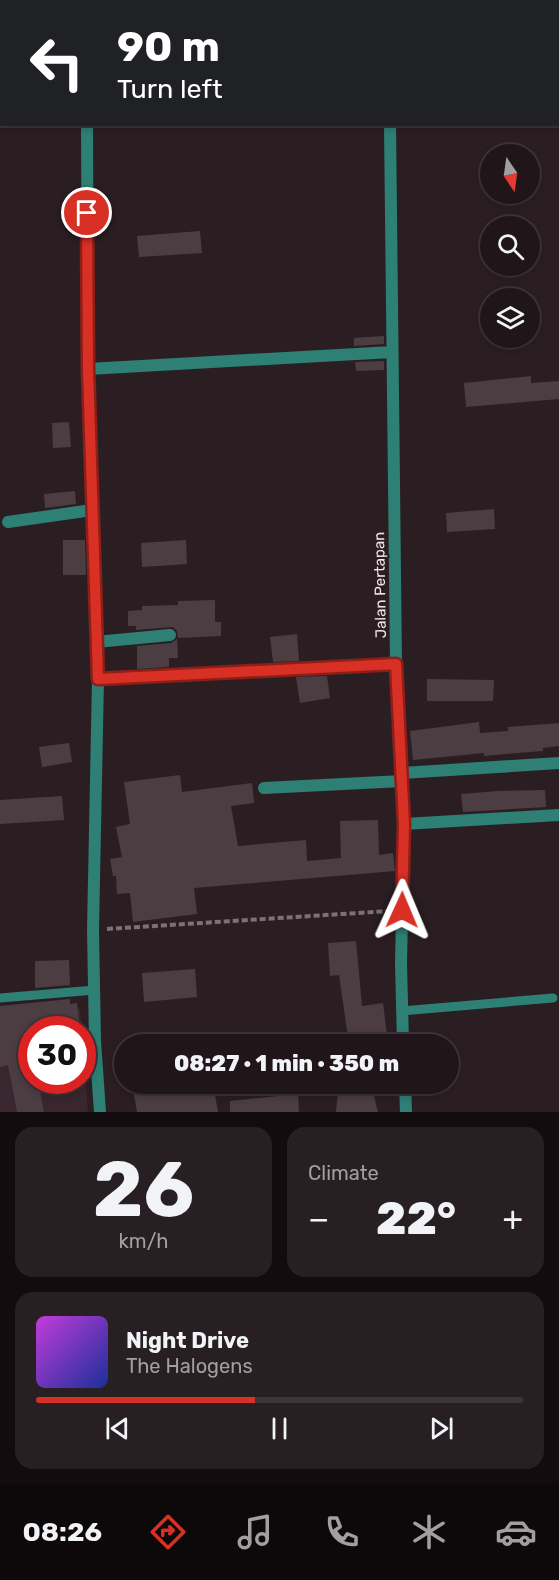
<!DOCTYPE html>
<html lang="en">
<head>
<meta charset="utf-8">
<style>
  body { margin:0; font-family:Rubik,sans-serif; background:#281f23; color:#f1f3f6; height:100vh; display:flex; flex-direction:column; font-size:22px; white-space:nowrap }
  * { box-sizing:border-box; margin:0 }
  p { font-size:20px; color:#a29fa2 }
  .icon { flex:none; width:33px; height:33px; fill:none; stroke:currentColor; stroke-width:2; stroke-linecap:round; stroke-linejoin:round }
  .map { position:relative; height:1112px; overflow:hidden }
  .side { display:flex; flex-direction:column; gap:15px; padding:15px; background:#120c0e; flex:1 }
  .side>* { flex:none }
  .hud { position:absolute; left:0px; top:0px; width:560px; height:126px; box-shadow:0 3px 9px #0003,0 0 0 2px #3d3539; background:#202124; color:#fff; overflow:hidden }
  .needle { width:39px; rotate:167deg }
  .fabs { position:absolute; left:480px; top:144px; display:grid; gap:12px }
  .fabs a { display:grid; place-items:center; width:60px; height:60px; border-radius:50%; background:#20161a; box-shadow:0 3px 9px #0003,0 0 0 2px #3d3539; font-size:30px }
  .speed { position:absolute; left:18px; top:1016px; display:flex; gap:12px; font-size:30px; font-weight:700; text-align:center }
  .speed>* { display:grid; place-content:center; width:78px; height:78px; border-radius:50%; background:#20161a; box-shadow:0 3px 9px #0003,0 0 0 2px #3d3539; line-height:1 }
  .speed .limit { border:9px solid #d22; background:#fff; color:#111 }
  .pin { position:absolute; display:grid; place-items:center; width:51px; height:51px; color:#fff; margin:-26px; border:3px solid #fff; border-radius:50%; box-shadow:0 2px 6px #0007 }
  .me { position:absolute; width:66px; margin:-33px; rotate:1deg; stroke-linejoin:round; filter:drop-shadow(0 0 4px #0008) }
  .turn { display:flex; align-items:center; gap:21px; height:126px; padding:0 18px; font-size:27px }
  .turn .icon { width:78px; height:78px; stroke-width:2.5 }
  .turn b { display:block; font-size:42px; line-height:51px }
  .big { font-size:45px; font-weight:800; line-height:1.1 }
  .side .widget { flex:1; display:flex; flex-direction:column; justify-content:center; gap:9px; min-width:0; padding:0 21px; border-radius:18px; background:#281f23 }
  .side .dial { align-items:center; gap:0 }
  .dial b { font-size:78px; line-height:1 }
  .song { display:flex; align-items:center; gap:18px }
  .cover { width:72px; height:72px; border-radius:9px; background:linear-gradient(135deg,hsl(290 70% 55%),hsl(230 70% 35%)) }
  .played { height:6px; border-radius:3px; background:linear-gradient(90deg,#d93025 45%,#3d3539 45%) }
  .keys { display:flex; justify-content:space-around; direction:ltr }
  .heat { display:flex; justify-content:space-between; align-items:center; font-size:33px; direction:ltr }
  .side .tiles { flex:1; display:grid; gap:15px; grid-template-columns:1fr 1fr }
  .widget:last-child { grid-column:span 2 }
  .trip { position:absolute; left:114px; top:1034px; width:345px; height:60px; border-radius:30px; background:#20161a; box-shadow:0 3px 9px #0003,0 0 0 2px #3d3539; font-weight:800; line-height:60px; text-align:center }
  .menu { display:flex; height:96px; justify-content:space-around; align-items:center; background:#0d090a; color:#a29fa2 }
  .menu .icon { width:42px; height:42px }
  .menu .selected { color:#d93025 }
  .menu b { font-size:27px; color:#f1f3f6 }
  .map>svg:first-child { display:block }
  .built { fill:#39262e }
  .building { fill:#4c3d43 }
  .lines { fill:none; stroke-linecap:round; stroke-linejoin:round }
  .path { stroke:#7c7175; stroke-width:4; stroke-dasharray:6 3; stroke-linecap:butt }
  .lane { stroke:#2e7f74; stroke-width:9 }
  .street { stroke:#2e7f74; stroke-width:12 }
  .route-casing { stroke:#8d1f18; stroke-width:15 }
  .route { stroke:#d93025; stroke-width:10 }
  .labels { text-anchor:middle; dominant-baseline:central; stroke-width:4.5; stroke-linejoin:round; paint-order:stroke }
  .street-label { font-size:15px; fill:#efe6e9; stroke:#2b1e23 }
</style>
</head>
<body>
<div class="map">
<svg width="559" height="1112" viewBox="0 0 559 1112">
  <rect width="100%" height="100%" fill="#2b1e23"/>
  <path class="built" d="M80 1009 82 1029H32V1080H82L83 1038 88 1112H0V1015Z"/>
  <path class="building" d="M200 231 202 253 139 257 137 236Z
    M384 336V344L354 346V338Z
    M384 361V370L356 371 355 362Z
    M531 376V383L559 381V399L466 407 464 383Z
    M69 422 71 447 53 448 52 423Z
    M75 491 76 504 45 508 44 494Z
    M494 509 495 529 447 532 446 513Z
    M63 540H85L86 575H63Z
    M186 540 187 564 142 567 141 543Z
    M215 600V622H221V636L178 638 177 631 173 627 136 630V626H128V611L142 610V606L178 605V601Z
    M297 634 299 661 273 662 270 637Z
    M177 639 178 658H169V667L137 669V646L171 643Z
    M327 676 330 698 300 703 296 677Z
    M427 679 494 680 493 701H427Z
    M479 722 480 733 508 731V727L559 723V746L543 748V751L506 754 484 756V753L413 760 410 731Z
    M69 743 72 762 42 767 39 747Z
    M180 775 182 792 252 783 254 803 231 806 238 846 306 840 307 861 341 858 340 821 378 820 379 855 393 853 395 871 194 888 197 914 133 922 130 893 117 894 116 876H113L110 859 122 857 116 827 130 824 124 782Z
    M545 790 546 807 463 812 461 794 498 791Z
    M62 796 64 820 0 824V800Z
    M356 941 362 1006 383 1003 388 1044H349L339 975 330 976 328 943Z
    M69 960 70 985 35 988V961Z
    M195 969 197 997 144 1002 142 973Z
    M70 999V1004L77 1003 80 1029H32V1080H38L44 1112H17L8 1065 0 1067V1006Z
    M132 1083H213L218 1112H137Z
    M371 1084 378 1112H336L338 1092Z
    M298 1094 299 1112H230V1101Z"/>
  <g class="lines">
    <path class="path" d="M107 929 389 911"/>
    <path class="lane" d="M0 998 95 990
      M401 1011 553 998"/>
    <path class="street" d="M87 0V2
      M389 2V0
      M87 124 88 369 98 679 93 930 95 1041 100 1112
      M390 124 396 664 404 824 401 963 403 1044
      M88 369 392 352
      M8 522 92 510
      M96 642 170 635
      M98 679 396 664
      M402 773 559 763
      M264 788 402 781
      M404 824 559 815
      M405 1083 406 1112"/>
  </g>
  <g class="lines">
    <g class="route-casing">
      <path id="route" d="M87 213 88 369 98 679 396 664 404 824 402 910"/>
    </g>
    <use href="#route" class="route"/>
  </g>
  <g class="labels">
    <g class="street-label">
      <text transform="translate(380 585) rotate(-91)">Jalan Pertapan</text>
    </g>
  </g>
</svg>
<div class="fabs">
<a><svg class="needle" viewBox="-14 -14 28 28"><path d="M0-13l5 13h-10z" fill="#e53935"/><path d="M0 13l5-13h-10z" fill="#a29fa2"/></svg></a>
<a><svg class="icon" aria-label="search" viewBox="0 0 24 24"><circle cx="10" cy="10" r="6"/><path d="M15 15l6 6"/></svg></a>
<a><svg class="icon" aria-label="layers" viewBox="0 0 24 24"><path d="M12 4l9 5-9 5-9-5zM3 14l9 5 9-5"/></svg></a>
</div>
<div class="speed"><div class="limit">30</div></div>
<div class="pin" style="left:87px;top:213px;background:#d93025"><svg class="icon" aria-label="arrive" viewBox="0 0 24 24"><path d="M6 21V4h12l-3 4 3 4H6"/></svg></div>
<svg class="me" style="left:402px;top:910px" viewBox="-20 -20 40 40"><path d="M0-17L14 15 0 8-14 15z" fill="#d93025" stroke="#fff" stroke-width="4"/></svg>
<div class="trip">08:27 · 1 min · 350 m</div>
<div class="hud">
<div class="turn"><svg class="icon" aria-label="left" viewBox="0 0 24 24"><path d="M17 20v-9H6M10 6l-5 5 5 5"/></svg><div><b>90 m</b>Turn left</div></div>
</div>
</div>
<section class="side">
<div class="tiles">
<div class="widget dial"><b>26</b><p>km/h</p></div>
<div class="widget"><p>Climate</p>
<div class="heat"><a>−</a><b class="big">22°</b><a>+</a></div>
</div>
<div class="widget">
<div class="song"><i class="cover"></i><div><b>Night Drive</b><p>The Halogens</p></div></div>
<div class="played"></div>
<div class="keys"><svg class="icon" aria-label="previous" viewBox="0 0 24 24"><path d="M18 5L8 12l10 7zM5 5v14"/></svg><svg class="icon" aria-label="pause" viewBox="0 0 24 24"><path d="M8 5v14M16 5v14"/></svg><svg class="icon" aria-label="next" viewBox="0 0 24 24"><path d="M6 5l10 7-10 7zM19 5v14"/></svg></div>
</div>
</div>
</section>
<nav class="menu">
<b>08:26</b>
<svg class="icon selected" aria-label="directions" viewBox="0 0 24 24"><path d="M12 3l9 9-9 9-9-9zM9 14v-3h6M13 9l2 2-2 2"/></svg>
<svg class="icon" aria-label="music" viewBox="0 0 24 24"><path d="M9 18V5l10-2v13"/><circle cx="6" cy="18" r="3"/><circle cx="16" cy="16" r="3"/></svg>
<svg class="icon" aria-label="phone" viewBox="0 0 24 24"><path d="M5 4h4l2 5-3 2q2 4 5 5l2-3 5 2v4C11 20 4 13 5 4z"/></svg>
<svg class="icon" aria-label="climate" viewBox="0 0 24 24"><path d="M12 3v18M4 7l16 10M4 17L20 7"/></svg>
<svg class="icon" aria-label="car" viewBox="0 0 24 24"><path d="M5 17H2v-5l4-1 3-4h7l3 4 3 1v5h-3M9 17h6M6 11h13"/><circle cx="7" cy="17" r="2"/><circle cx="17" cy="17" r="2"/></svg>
</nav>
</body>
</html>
